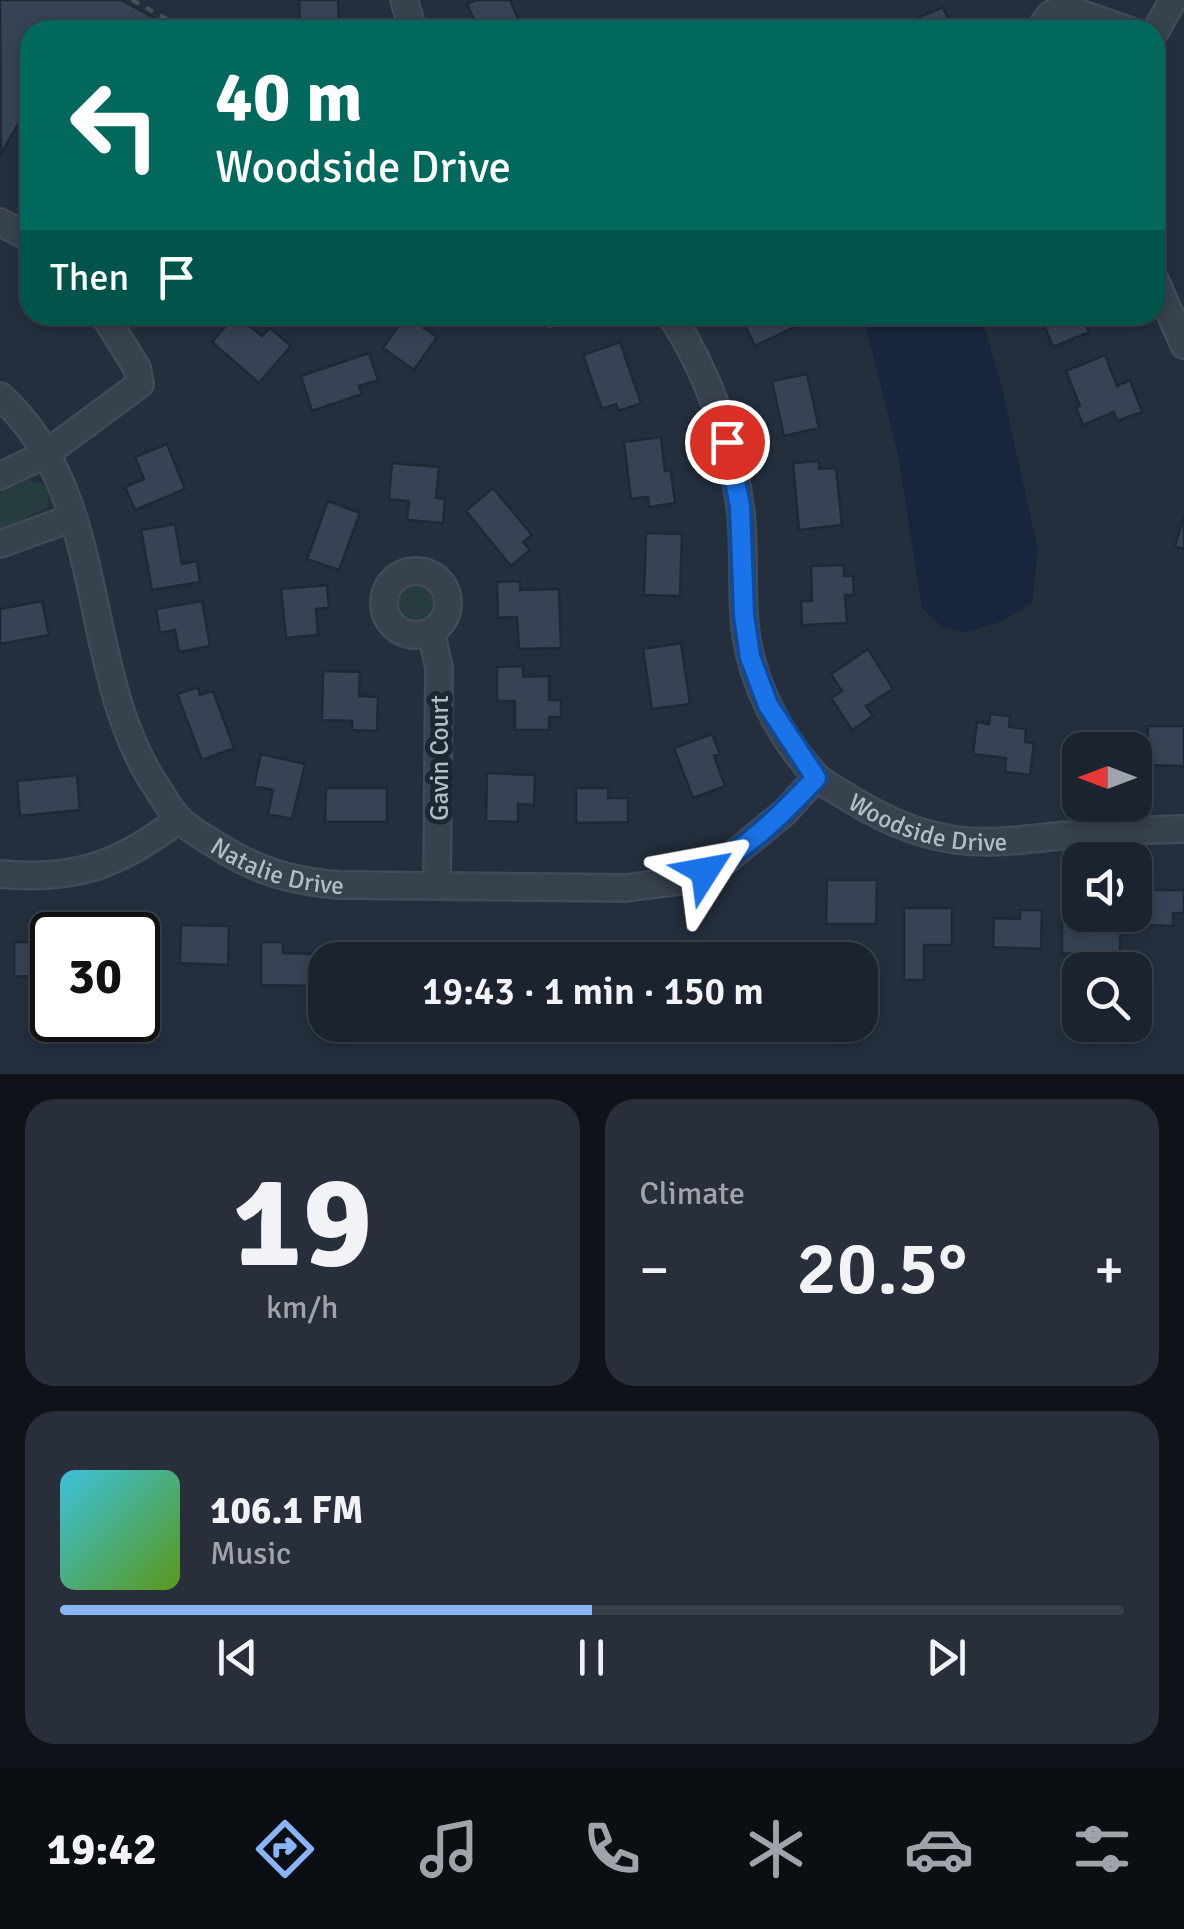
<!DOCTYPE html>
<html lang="en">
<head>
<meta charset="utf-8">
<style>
  body { margin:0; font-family:Signika,sans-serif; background:#282f3a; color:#f1f3f6; height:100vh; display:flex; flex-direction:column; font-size:38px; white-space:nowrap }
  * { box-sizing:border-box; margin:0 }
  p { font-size:32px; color:#a0a4aa }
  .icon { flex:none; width:55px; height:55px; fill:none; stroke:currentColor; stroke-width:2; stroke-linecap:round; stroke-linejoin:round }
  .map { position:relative; height:1074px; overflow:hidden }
  .sheet { display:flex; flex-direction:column; gap:25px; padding:25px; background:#0f1319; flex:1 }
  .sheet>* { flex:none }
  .guide { position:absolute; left:20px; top:20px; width:1145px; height:305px; border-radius:30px; box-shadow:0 5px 15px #0003,0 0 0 2px #39404a; background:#00695c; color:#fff; overflow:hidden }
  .needle { width:65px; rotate:270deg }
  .fabs { position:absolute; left:1062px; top:732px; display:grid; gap:20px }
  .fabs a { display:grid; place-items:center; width:90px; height:90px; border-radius:20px; background:#1b232e; box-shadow:0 5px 15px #0003,0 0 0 2px #39404a; font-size:50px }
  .speed { position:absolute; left:30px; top:912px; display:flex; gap:20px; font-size:50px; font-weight:700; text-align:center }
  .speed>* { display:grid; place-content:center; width:130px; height:130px; border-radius:50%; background:#1b232e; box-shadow:0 5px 15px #0003,0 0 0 2px #39404a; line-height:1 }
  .speed .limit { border:5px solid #111; border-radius:15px; background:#fff; color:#111 }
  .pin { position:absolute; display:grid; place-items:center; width:85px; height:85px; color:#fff; margin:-42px; border:5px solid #fff; border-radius:50%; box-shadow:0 2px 10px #0007 }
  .me { position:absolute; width:110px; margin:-55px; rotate:56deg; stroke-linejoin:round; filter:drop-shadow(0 0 8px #0008) }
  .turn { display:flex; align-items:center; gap:35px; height:210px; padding:0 30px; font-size:45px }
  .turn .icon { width:130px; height:130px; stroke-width:2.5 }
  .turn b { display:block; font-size:70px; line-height:85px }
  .then { display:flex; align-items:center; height:95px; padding:0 30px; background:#0003; gap:20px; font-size:38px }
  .big { font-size:75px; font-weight:600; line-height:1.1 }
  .sheet .card { flex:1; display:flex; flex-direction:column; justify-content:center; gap:15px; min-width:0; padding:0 35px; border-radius:30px; background:#282f3a }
  .sheet .dial { align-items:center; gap:0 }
  .dial b { font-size:130px; line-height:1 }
  .song { display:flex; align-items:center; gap:30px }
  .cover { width:120px; height:120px; border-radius:15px; background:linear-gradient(135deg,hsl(190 70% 55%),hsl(90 70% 35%)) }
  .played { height:10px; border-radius:5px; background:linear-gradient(90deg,#8ab4f8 50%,#39404a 50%) }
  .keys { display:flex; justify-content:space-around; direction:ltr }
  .heat { display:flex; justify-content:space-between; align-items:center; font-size:55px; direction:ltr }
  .sheet .tiles { flex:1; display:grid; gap:25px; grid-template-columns:1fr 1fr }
  .card:last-child { grid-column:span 2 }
  .trip { position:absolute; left:308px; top:942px; width:570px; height:100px; border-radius:30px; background:#1b232e; box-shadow:0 5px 15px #0003,0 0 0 2px #39404a; font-weight:600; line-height:100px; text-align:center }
  .menu { display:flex; height:160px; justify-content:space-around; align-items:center; background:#0b0e12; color:#a0a4aa }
  .menu .icon { width:70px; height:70px }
  .menu .selected { color:#8ab4f8 }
  .menu b { font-size:45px; color:#f1f3f6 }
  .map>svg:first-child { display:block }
  .green { fill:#263c3f }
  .water { fill:#17263c }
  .building { fill:#364354; stroke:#1f2835; stroke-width:2.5 }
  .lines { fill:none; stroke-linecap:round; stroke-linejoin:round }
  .street-casing { stroke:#414a57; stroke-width:30 }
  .path { stroke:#3f5557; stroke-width:4; stroke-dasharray:8 8; stroke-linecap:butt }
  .street { stroke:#38414e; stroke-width:25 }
  .route-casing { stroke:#114b97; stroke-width:25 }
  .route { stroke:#1a73e8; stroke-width:18 }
  .labels { text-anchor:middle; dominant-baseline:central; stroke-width:10; stroke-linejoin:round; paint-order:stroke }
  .street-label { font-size:25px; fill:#b4bcc9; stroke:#1d2633 }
</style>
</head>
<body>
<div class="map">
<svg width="1184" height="1074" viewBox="0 0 1184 1074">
  <rect width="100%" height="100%" fill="#242f3e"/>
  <path class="green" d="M28 480 46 485 49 495 47 507 0 531V493Z
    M395 603a20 20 0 1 1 40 0a20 20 0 1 1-40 0Z"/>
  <path class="water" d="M863 315H981L1002 388 1038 550 1032 603 1001 622 965 632 942 627 922 608 898 455Z"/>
  <path class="building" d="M0 0H121L176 30H30V103L1 154Z
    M299 0H338L339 27 300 28Z
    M476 0H510L523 30H479L467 4Z
    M943 7 953 30H922L917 18Z
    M235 315 262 336 270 328 291 346 259 383 212 342Z
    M406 315H433L424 328 437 337 414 370 383 348Z
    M535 315H568L549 331Z
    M740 315H791L797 326 755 346Z
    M1040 315H1081L1089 332 1053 347Z
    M620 342 641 403 619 411 616 404 602 409 583 355Z
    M369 353 378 380 359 386 362 394 312 411 301 376Z
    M1105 355 1117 386 1130 380 1142 412 1117 421 1114 412 1083 425 1076 407 1080 406 1066 371Z
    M807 374 819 428 784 436 772 381Z
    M661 437 665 471H671L675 503 649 507 648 497 631 499 624 442Z
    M167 444 185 489 135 510 125 487 144 479 135 457Z
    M819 461V469L836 468 842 525 799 530 793 463Z
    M392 463 439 467 436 498 445 499 443 523 407 520 409 501 389 499Z
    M493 488 532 535 523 542 530 550 511 566 466 511Z
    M328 501 360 513 339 570 307 559Z
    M1184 516V549L1175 546Z
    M175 524 182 564 197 561 200 582 152 590 141 530Z
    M646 533 682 534 680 596 644 595Z
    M844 565V576H853L854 595H845L847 623 802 625 801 601H812L811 566Z
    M520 581V590L559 589 561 648 519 649 517 617 498 618 497 582Z
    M327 585 329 608 316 609 318 635 286 638 281 589Z
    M42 601 49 635 0 644V609Z
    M202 601 210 646 179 652 175 630 160 633 156 609Z
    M681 643 690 704 652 709 643 649Z
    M868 649 893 689 866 706 873 716 852 730 831 698 842 691 831 674Z
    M523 666V677L549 676V700H561V717H549V730H515V701H497V667Z
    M323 671 360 672 359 696 378 697 377 731 352 730V721L322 720Z
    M198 687 200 695 213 691 234 748 202 760 177 694Z
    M990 714 1010 716 1009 727 1026 729 1025 742 1034 743 1030 775 1005 772 1006 758 973 754 977 722 989 724Z
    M1148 726H1184V769L1181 766 1147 765Z
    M712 734 720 754 714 756 725 786 693 798 674 748Z
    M1129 734V750H1080V773H1070L1069 736Z
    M261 754 305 764 292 819 268 814 273 790 254 786Z
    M487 773 535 775 534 805 518 804V822L486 821Z
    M77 775 80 810 20 816 17 781Z
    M326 788H387V822H325Z
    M576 788H608V798H628V822L576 823Z
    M827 880H877L876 924H826Z
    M1144 890H1184V913H1173V926L1143 925Z
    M904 908H952V945H924V980H904Z
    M1062 909H1080V915H1121L1120 954 1062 953Z
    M1020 910H1042L1041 949 993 947 994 918 1020 919Z
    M181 925 229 926 228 965 180 963Z
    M138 936H150V970H138Z
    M14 942H52V977L14 976Z
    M261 942H283V953L314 954V986L261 985Z
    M778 944 779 960H729L728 948Z
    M373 947H394V960H346V951L373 952Z
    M648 947H696V960H648Z
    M422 948 463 949V954L476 955 475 960H422Z
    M568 948 590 949V955H628V960H568Z
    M551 950V960H503V951Z"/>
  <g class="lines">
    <g class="street-casing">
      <g id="street">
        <path d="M404 0 413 30"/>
        <path d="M1039 30 1050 15 1064 8 1128 30"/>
        <path d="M1155 32 1173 0"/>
        <path d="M0 222 30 238"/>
        <path d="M1155 280 1184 345"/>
        <path id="s1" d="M671 315C708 373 731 438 740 506 746 548 740 592 746 634 753 685 780 737 815 775 821 782 831 787 839 792 877 816 913 834 957 840 995 845 1033 838 1071 835 1108 831 1146 830 1184 829"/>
        <path id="s2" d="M0 396C112 496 78 674 158 789 164 799 171 812 180 820 190 830 205 838 218 846 256 871 295 882 340 885L626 888 679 881 728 859 785 812 816 778"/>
        <path d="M0 476 44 455 140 384 137 368 104 315"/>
        <path d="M0 544 72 518"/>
        <circle cx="416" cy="603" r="32"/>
        <path d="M431 632 439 668 437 886"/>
        <path d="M0 874C75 881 120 865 179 819"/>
      </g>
    </g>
    <path class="path" d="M132 0 187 30"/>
    <use href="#street" class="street"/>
  </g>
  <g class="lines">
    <g class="route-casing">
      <path id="route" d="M705 871C748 848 783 813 816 778L768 705 750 657 744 615 740 506 727 442"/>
    </g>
    <use href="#route" class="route"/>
  </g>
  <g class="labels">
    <g class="street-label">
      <text transform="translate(439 758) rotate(-90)">Gavin Court</text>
      <text stroke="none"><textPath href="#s1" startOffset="618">Woodside Drive</textPath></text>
      <text stroke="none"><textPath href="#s2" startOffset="578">Natalie Drive</textPath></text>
    </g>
  </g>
</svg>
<div class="fabs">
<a><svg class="needle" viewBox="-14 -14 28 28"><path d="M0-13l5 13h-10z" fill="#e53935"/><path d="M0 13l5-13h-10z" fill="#a0a4aa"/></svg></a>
<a><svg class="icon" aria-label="sound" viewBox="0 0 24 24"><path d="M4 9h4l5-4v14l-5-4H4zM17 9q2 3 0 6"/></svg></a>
<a><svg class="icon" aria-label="search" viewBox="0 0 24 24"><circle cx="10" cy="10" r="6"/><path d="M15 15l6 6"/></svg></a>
</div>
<div class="speed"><div class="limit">30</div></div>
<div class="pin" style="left:727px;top:442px;background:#d93025"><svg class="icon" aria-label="arrive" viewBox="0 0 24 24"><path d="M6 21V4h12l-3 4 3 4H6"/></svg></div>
<svg class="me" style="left:705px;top:871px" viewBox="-20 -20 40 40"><path d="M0-17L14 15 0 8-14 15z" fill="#1a73e8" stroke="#fff" stroke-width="4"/></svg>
<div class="trip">19:43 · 1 min · 150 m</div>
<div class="guide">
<div class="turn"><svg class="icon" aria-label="left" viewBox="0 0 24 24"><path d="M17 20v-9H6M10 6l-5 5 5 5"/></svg><div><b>40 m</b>Woodside Drive</div></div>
<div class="then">Then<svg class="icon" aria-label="arrive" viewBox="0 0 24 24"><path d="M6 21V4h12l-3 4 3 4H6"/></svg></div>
</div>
</div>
<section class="sheet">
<div class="tiles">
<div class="card dial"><b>19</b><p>km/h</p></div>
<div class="card"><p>Climate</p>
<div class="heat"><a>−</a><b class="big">20.5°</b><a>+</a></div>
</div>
<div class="card">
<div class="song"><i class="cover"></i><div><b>106.1 FM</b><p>Music</p></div></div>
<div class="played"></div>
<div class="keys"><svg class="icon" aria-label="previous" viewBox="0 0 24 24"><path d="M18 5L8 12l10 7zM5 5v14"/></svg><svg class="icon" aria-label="pause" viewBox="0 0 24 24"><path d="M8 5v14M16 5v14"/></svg><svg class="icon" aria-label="next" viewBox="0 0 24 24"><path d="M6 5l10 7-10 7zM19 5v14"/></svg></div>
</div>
</div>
</section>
<nav class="menu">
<b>19:42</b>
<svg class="icon selected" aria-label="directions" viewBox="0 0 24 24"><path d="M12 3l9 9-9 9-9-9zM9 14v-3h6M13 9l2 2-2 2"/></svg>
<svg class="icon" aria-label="music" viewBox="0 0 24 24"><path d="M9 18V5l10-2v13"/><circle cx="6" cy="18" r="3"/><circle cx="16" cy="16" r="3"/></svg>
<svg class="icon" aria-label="phone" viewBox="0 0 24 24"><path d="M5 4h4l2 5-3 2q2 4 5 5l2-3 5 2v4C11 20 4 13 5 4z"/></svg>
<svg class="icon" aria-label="climate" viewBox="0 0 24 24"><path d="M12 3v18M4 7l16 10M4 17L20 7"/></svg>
<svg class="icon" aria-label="car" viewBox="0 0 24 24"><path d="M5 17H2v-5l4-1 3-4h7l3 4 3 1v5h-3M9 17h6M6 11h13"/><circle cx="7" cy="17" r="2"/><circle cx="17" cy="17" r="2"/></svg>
<svg class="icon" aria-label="filters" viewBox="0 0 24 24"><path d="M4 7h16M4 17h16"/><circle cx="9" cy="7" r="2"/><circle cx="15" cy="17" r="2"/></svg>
</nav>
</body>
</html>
